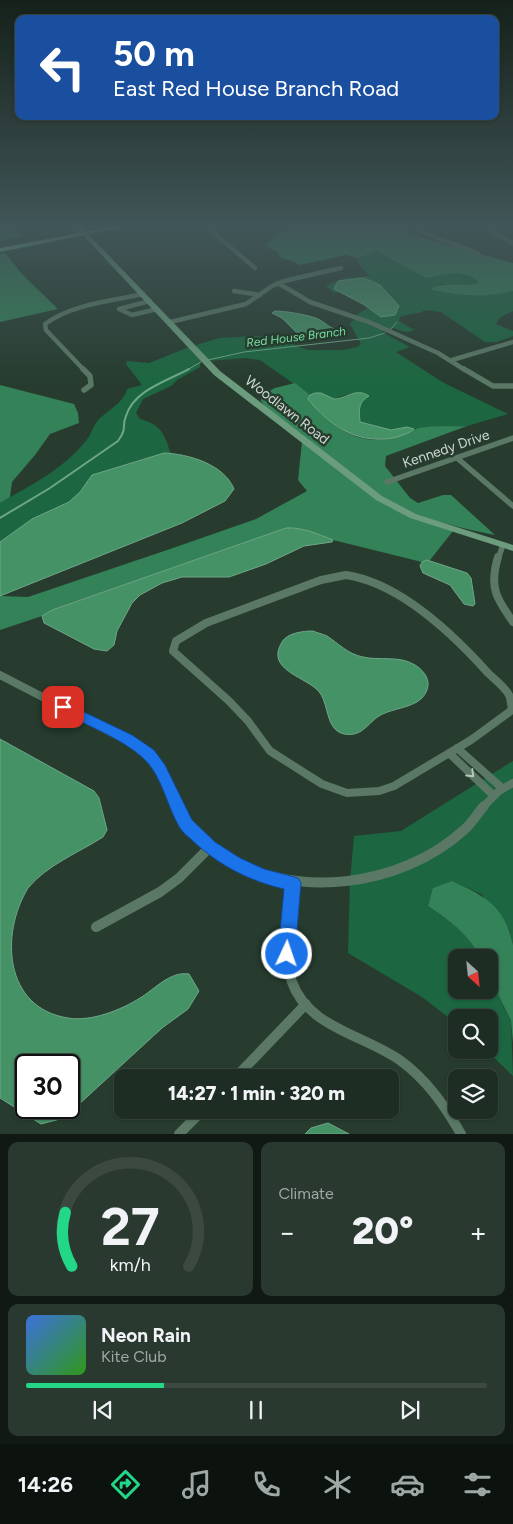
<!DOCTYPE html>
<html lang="en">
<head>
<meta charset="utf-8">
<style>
  body { margin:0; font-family:Figtree,sans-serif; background:#2a3930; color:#f1f3f6; height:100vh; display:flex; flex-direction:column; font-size:19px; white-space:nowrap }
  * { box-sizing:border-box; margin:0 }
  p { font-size:16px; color:#a0a8a6 }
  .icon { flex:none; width:28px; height:28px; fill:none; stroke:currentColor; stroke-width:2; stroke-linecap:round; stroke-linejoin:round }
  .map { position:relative; height:1134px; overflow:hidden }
  .details { display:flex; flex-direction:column; gap:8px; padding:8px; background:#101913; flex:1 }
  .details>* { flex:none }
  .top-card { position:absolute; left:15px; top:15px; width:484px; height:105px; border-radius:10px; box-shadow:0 1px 4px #0004,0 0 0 1px #3b4941; background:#1a4fa0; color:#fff; overflow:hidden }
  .needle { width:32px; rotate:153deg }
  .fabs { position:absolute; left:448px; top:949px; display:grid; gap:10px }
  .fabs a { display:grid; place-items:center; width:50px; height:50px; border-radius:10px; background:#1d2d23; box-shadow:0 1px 4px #0004,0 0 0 1px #3b4941; font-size:25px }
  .speed { position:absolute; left:15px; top:1054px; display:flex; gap:10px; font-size:25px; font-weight:700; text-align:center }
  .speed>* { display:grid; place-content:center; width:65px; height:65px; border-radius:50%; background:#1d2d23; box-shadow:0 1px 4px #0004,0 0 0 1px #3b4941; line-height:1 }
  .speed .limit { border:2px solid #111; border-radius:8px; background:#fff; color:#111 }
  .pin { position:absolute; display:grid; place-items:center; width:42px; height:42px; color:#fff; margin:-21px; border-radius:10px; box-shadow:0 2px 8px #0006 }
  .me { position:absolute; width:55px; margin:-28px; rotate:3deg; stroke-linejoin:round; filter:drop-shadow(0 0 4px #0008) }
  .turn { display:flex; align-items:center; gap:18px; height:105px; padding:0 15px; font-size:22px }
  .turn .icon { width:65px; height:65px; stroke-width:2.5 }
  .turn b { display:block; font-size:35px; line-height:42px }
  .big { font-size:38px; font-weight:800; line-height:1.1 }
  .details .widget { flex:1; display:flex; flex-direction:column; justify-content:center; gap:8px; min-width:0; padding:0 18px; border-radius:10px; background:#2a3930 }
  .details .dial { align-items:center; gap:0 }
  .dial svg { height:130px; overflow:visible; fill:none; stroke:#3b4941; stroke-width:7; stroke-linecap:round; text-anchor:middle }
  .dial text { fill:#f1f3f6; stroke:none }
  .song { display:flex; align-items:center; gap:15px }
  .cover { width:60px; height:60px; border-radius:8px; background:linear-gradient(135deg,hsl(220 70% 55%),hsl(110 70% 35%)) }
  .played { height:5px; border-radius:2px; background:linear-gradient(90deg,#22d887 30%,#3b4941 30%) }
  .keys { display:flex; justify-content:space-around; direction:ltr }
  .heat { display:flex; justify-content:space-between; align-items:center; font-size:28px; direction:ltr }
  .details .tiles { flex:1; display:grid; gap:8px; grid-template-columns:1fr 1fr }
  .widget:last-child { grid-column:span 2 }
  .trip { position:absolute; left:114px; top:1069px; width:285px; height:50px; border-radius:10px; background:#1d2d23; box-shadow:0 1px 4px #0004,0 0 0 1px #3b4941; font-weight:800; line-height:50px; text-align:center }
  .menu { display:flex; height:80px; justify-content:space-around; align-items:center; background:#0c120e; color:#a0a8a6 }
  .menu .icon { width:35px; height:35px }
  .menu .selected { color:#22d887 }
  .menu b { font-size:22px; color:#f1f3f6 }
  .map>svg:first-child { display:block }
  .green { fill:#1c6741 }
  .forest { fill:#348258 }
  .water { fill:#469267; stroke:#6ea787; fill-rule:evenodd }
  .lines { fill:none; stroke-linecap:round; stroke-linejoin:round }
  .stream-far1 { stroke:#6ea787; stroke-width:1 }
  .stream { stroke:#6ea787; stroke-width:2 }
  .street-far3 { stroke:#5a7865; stroke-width:4.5 }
  .street-far2 { stroke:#5a7865; stroke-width:5.5 }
  .street-far1 { stroke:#5a7865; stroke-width:8 }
  .street { stroke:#5a7865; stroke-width:10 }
  .secondary { fill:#6c9c7e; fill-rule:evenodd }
  .primary { fill:#79b892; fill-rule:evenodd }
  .highway { fill:#85d1a3; fill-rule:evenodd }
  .oneway { stroke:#b6c6bb }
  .route { fill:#1a73e8; stroke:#114b97 }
  .labels { text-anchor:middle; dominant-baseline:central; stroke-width:5; stroke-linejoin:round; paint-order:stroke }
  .far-water-label { font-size:12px; font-style:italic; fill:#75dea2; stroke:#273c2f }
  .street-label { font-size:14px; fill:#cdd9d1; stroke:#273c2f }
</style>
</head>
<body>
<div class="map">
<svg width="513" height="1134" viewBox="0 0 513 1134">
  <rect width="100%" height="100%" fill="#273c2f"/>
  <path class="green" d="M377 251 426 278 456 273 470 276 480 282 460 285 440 284 432 290C459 296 486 297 513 291V311L501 317 496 324 513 331V336L497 342H485L441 312 425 310C418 315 408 313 400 317L399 321 414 330C407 334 401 331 394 328L382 332 410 347 396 352 444 383 508 414 467 426 414 429C406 425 400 430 391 430 381 429 369 424 360 422V404L366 394 352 393 333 399C325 397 319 392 310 395L260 360 246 358 207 361 193 346 219 338 253 336 274 337 308 350H343L357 347 361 344 350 324 359 313 368 308 381 317 395 315 399 306 380 285 363 304 341 292 334 293 326 286 345 278 369 276 359 264 358 258Z
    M189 347 202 361 200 362V367L177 380 171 386 143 399 136 413 140 419C162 425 164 434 171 454L164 453 139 460 92 475 80 492 69 502 32 519 0 542V503C31 485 62 470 85 442 91 436 92 427 99 419 109 410 124 402 127 389L142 385 126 364 127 361 149 363Z
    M513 761V945L510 931 481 894 452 881 434 888 428 906C449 920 469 935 480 957L456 958V990H489V976L511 1022 513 1076 486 1050H489V1018H456V1023L422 997 348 953 350 881 354 836 401 831Z"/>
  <path class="forest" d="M0 226H14L23 237 0 241Z
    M297 226H394L424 238 513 263V291C485 298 459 296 432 290V288C447 281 464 288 479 282L470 276 456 273 426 278 377 251 358 258 346 255 299 265 293 261 281 258 278 252 266 246 275 235Z
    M5 253 22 274 58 309 0 322V254Z
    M295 383 310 395 308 399C325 421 351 441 380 440 393 439 405 432 416 429 427 425 454 427 467 426L386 456 385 466 410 498 418 503 443 495H451L495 535C459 528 425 519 391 504L266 408 261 401V395L275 388Z
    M0 385 74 404 78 413 79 423 50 434 35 455 12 482 10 497 0 503Z
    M302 442 388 506 412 518 453 531 430 560 422 562 333 540 297 528H286L71 603 52 610 42 616 0 630V596L28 597 173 548 256 519 307 491 298 480Z
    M452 881C485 896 505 906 513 945V1043L511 1021 489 976V958L480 957C469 935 449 920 428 906L433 888Z"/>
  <path class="water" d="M364 278 380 285 399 306 395 315 381 317 363 304 334 289 338 281Z
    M275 311C285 311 309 315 318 319 328 324 328 328 339 330L342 334C330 339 314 333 299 335L282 318 272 313Z
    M315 393H321L334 399C346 399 356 387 369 396 358 402 359 410 360 422L391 430 407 427 414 429C410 433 403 435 397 437 361 446 330 427 308 399L310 395Z
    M164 453C188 454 224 464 234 489L225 501 182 523 0 596V542L32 519 69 502 80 492 92 475Z
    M286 528C302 527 318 534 333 540L332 542 304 546 266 564 229 577H182L162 583 140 595 132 603 117 631 114 645 107 651 94 649 48 625 44 623 42 616 52 610Z
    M427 560 467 573 471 578 475 604 473 606 464 604 450 585 423 573 420 566 422 562Z
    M313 631C317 633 323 634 327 636 339 644 348 654 363 657 380 661 399 655 415 665 422 669 429 677 428 686 424 709 395 706 379 716 366 725 362 737 344 734 326 730 329 706 320 693 309 677 264 671 282 642 287 633 303 631 313 631Z
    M0 739 94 791 99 798 107 830 103 837C78 853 47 865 28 888 0 934 4 1008 68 1018 91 1022 121 1010 140 998 155 989 170 971 189 974L199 991 188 1009 162 1028 64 1118 41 1124 0 1098ZM26 1065H69V1108H26Z
    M328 1123 349 1134H305L311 1128Z"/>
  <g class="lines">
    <path class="stream-far1" d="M390 330 397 322
      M208 360 244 352 369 338 385 333
      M187 370 201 362"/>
    <path class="stream" d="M0 518 50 488 118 441C128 427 121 428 126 416 134 390 167 381 189 369"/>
    <path class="street-far3" d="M206 226 255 268
      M414 226 432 236 478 253
      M482 226 513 243
      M278 283 310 302 369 322 438 353 465 370
      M234 291 260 295
      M150 301 119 309 132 315 157 309
      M170 322 246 304 272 286 284 281 341 268
      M452 360 513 342
      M84 370 46 330 45 324C72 304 111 301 143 294"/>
    <path class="street-far2" d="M83 369 90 376 91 385 84 390
      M464 369 493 386H513
      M457 458 513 506
      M387 482 513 438
      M498 559 503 545"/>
    <path class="street-far1" d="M498 557C489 587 496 598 513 622
      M346 575C400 583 453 634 488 673 494 679 505 687 509 695 511 699 511 706 512 710L471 740 394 786 379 791 347 793 322 784 270 751 248 721 229 701 173 651 176 641 206 623 321 580Z
      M0 675 141 748C161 763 167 785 176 807
      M457 748 502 788
      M449 753 493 795
      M483 807 499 791 513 783"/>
    <path class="street" d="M175 806C185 827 203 843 222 855 294 901 401 887 464 830 472 823 477 814 484 806
      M293 883C289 915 281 951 292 982 308 1028 365 1035 401 1061 427 1080 445 1106 461 1134
      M96 927 160 892 179 878 210 847
      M235 1078 306 1004
      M179 1134 203 1110"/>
    <path class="secondary" d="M83 233H87L220 371 382 496 416 514 513 545V551L410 518 376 500 214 375 83 235Z"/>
    <path class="primary" d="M74 226H80L88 234 83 235Z"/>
    <path class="highway" d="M116 226H130L0 252V248Z"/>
  </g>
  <defs><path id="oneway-chevron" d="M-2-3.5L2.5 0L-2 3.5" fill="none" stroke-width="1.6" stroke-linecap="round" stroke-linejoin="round" transform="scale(1.25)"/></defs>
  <use class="oneway" href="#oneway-chevron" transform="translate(471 774) rotate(44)"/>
  <linearGradient id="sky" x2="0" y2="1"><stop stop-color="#15211a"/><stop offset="0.59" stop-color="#415658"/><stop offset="1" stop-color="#415658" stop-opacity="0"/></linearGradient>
  <rect width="513" height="384" fill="url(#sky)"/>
  <path class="route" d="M63 702 132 735 154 750 165 765 192 820 215 842 240 858 264 869 298 878 301 883 295 954 293 960 287 962 281 960 278 954 284 889C250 881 220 866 194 842 189 837 183 833 180 828 167 807 162 774 142 757 119 737 86 725 59 711L57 707 59 703Z"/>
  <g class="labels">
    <g class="far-water-label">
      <text transform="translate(296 337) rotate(-7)">Red House Branch</text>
    </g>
    <g class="street-label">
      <text transform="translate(287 410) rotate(38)">Woodlawn Road</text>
      <text transform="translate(446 449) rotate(-19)">Kennedy Drive</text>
    </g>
  </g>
</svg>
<div class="fabs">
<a><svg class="needle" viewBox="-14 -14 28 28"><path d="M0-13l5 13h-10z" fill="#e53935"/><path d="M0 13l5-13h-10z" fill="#a0a8a6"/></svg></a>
<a><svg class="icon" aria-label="search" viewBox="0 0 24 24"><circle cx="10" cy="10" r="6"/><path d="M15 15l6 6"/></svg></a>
<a><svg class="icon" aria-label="layers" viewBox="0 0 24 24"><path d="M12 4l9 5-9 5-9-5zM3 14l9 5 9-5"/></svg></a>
</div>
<div class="speed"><div class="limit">30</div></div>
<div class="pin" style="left:63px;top:707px;background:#d93025"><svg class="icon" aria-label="arrive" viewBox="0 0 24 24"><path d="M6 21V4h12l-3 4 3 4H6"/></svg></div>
<svg class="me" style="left:287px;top:954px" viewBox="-20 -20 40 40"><circle r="17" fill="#1a73e8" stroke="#fff" stroke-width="3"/><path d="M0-11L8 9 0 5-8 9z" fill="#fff"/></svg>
<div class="trip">14:27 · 1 min · 320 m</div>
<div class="top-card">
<div class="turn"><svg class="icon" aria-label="left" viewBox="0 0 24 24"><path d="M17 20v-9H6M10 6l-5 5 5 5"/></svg><div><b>50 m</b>East Red House Branch Road</div></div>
</div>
</div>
<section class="details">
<div class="tiles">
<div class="widget dial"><svg viewBox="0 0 100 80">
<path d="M14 69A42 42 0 1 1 86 69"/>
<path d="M14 69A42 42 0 0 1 10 36" stroke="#22d887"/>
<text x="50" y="56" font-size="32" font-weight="700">27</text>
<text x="50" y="72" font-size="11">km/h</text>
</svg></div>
<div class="widget"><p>Climate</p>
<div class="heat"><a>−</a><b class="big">20°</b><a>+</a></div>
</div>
<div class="widget">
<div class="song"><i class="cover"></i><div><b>Neon Rain</b><p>Kite Club</p></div></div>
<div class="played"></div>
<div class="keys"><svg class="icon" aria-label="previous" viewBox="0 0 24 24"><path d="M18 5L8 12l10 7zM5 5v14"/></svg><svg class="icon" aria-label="pause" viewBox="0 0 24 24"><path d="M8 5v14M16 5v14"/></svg><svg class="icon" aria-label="next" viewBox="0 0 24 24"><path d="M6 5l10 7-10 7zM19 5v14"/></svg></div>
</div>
</div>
</section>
<nav class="menu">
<b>14:26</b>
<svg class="icon selected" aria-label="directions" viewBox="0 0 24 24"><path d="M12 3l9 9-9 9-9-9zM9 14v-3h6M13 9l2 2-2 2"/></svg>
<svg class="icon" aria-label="music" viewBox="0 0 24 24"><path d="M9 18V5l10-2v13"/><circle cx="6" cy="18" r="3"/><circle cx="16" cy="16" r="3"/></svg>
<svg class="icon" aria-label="phone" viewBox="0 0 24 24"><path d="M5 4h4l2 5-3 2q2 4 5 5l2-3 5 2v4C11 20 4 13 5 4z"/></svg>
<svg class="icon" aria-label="climate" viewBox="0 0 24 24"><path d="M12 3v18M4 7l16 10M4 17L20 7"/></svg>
<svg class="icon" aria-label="car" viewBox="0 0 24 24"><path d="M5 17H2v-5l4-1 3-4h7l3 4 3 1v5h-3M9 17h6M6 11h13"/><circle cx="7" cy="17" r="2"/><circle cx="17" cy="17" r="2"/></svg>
<svg class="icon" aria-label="filters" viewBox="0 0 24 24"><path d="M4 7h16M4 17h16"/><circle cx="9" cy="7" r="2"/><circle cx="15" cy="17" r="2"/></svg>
</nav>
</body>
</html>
